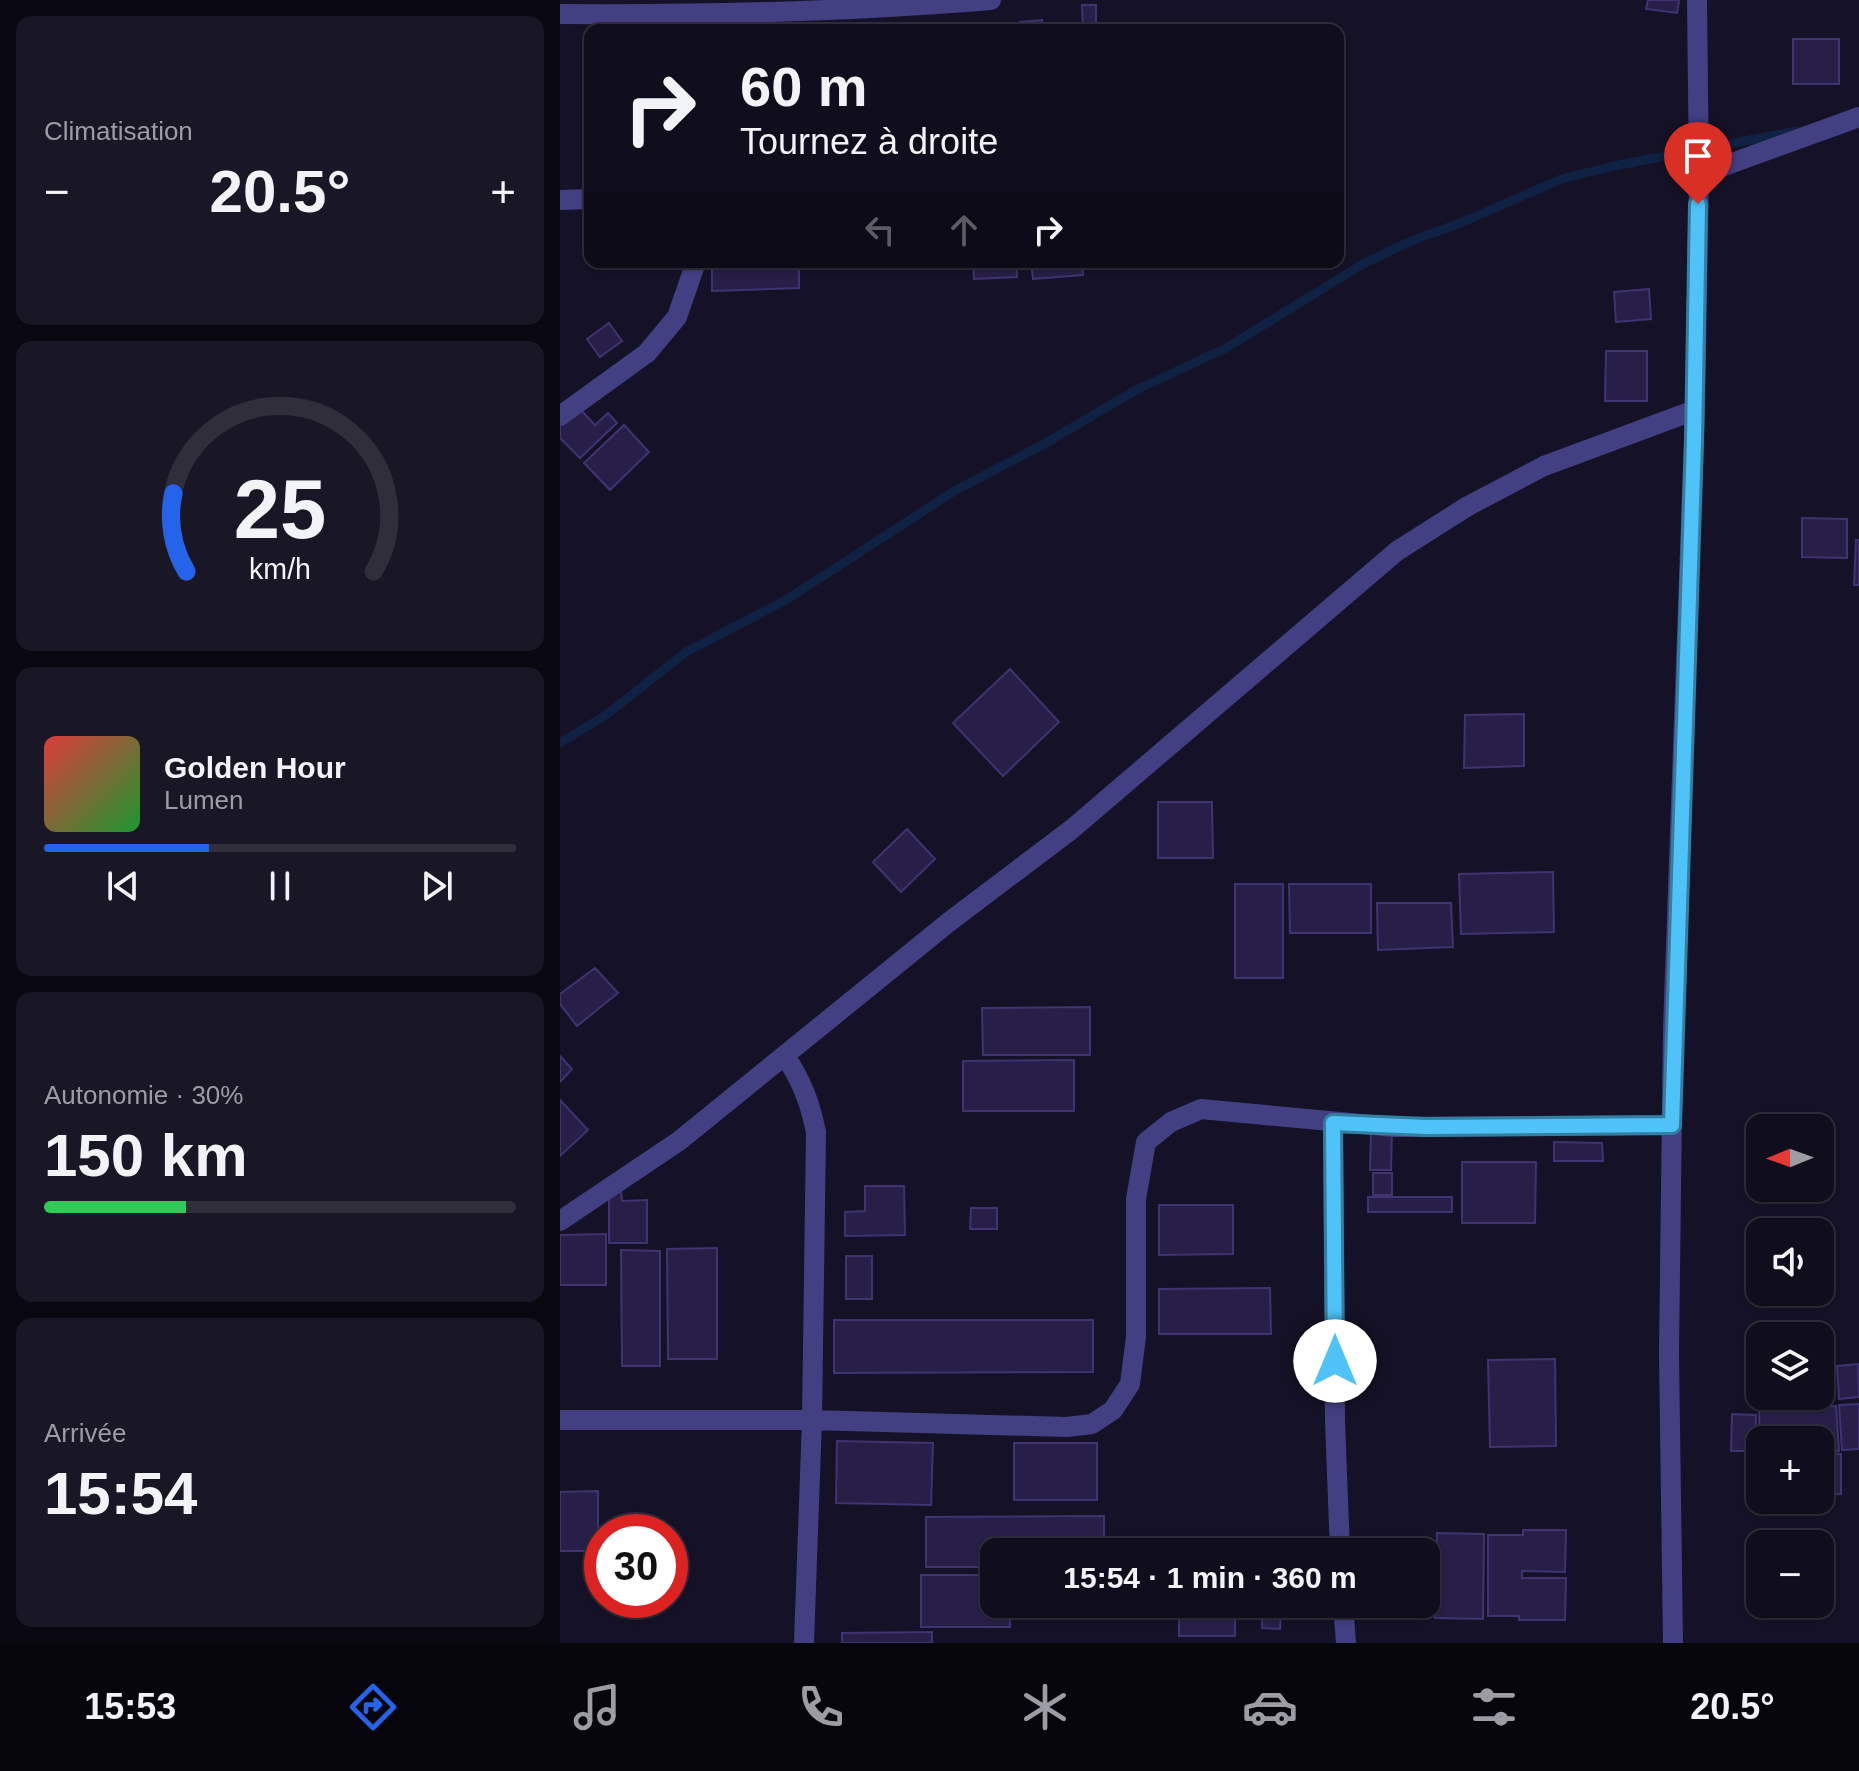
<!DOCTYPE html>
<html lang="fr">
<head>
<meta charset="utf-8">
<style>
  body { margin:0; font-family:Helvetica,sans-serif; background:#191726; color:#f1f3f6; height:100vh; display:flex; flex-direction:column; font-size:30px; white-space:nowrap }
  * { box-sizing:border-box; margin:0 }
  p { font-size:26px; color:#9c9ca4 }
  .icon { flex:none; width:44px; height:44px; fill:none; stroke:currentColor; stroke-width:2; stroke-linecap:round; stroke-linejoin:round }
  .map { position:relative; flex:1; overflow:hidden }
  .side { display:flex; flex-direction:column; gap:16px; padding:16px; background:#090810; width:560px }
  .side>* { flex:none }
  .hud { position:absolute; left:24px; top:24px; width:760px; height:244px; border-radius:16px; box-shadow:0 2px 6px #0004,0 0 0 2px #302e3b; background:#100e1d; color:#f1f3f6; overflow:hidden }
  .needle { width:52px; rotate:269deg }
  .tools { position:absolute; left:1186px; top:1114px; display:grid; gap:16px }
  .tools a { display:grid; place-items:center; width:88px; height:88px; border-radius:16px; background:#100e1d; box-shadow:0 2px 6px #0004,0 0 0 2px #302e3b; font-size:40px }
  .speed { position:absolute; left:24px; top:1514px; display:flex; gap:16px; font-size:40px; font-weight:700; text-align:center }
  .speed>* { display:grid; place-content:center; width:104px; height:104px; border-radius:50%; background:#100e1d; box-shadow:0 2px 6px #0004,0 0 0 2px #302e3b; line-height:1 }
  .speed .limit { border:12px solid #d22; background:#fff; color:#111 }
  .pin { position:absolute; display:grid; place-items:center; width:68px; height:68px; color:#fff; margin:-82px -34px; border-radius:50% 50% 50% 0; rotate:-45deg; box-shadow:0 0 8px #0007 }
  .pin .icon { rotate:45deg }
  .me { position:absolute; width:88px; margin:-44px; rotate:0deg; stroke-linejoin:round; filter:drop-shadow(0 0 6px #0008) }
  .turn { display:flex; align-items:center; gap:28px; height:168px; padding:0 24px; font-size:36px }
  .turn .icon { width:104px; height:104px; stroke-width:2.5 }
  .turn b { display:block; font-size:56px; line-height:68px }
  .lanes { display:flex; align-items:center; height:76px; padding:0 24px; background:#0003; justify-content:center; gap:40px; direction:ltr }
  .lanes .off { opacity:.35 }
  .big { font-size:60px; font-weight:800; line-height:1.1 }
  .side .tile { flex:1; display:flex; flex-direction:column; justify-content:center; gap:12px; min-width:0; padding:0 28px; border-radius:16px; background:#191726 }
  .side .dial { align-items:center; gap:0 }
  .dial svg { height:208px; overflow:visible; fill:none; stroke:#302e3b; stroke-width:7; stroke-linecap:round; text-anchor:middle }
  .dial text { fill:#f1f3f6; stroke:none }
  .song { display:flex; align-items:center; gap:24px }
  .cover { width:96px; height:96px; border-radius:12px; background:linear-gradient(135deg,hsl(0 70% 55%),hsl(130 70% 35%)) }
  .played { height:8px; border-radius:4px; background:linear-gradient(90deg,#2563eb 35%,#302e3b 35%) }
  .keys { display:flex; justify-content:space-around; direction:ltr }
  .heat { display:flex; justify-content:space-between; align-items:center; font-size:44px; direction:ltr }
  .charge { height:12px; border-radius:6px; background:linear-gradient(90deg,#34c759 30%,#302e3b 0) }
  .trip { position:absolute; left:420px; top:1538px; width:460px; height:80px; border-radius:16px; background:#100e1d; box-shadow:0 2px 6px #0004,0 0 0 2px #302e3b; font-weight:800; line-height:80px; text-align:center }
  .tab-bar { display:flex; height:128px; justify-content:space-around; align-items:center; background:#06060c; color:#9c9ca4 }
  .tab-bar .icon { width:56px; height:56px }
  .tab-bar .on { color:#2563eb }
  .tab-bar b { font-size:36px; color:#f1f3f6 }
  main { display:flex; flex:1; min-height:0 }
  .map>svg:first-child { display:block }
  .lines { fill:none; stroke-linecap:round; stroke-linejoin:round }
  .stream { stroke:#0f2244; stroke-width:9 }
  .building { fill:#271f47; stroke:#3f3371; stroke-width:2 }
  .minor { stroke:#424083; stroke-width:20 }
  .tertiary { stroke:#424083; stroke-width:20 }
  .route-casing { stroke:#337fa1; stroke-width:20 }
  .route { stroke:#4fc3f7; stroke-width:14 }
</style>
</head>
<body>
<main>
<section class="side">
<div class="tile"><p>Climatisation</p>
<div class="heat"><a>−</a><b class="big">20.5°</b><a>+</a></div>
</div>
<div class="tile dial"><svg viewBox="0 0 100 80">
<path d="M14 69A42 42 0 1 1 86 69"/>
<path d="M14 69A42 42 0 0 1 9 39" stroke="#2563eb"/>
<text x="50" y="56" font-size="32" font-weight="700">25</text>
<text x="50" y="72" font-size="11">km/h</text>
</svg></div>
<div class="tile">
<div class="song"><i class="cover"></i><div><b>Golden Hour</b><p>Lumen</p></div></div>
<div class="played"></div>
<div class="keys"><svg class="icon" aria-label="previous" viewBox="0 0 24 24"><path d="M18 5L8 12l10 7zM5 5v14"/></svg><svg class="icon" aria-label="pause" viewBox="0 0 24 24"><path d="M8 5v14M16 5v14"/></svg><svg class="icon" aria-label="next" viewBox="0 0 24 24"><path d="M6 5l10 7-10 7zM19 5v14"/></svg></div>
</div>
<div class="tile"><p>Autonomie · 30%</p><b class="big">150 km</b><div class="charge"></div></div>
<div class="tile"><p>Arrivée</p><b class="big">15:54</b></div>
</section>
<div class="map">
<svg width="1299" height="1643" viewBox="0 0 1299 1643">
  <rect width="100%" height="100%" fill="#151227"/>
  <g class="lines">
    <path class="stream" d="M0 743 46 715 126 652 226 600 396 490 486 443 576 390 666 348 803 264 851 241 903 222 1001 179 1054 166 1236 131"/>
  </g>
  <path class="building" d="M1088 0H1119L1117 13 1086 9Z
    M522 5H536V27L523 28Z
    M482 20V30H461L460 22Z
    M1233 39H1279V84H1233Z
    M152 262H239V288L152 291Z
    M413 262H456L457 277 414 279Z
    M471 262H522L523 275 473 279Z
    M1089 289 1091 319 1056 322 1054 292Z
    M49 323 62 341 40 357 27 339Z
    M1046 351H1087V401H1045Z
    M17 406 35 425 48 413 57 423 20 458 0 438V422Z
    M64 425 89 452 50 490 24 463Z
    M1242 518 1287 519V558L1242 557Z
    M1296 540H1299V585H1294Z
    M450 669 499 722 443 776 393 723Z
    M964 714V766L904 768 905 715Z
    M598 802H652L653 858H598Z
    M347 829 375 859 341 892 313 862Z
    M993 872 994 932 901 934 899 874Z
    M675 884H723V978H675Z
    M729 884H811V933H730Z
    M817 903H891L893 947 818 950Z
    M35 968 58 993 17 1026 0 1004V994Z
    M530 1007V1055H423L422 1008Z
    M0 1056 12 1069 0 1082Z
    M514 1060V1111H403V1061Z
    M0 1100 28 1130 0 1156Z
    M811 1129H832L831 1170H810Z
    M994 1142 1042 1143 1043 1161H994Z
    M902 1162H976L975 1223H902Z
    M813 1173H832V1195H813Z
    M305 1186H344L345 1235 285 1236V1212L305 1211Z
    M49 1189 61 1190 62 1201 87 1200V1243H49Z
    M808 1197H892V1212H808Z
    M599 1205H673V1254L599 1255Z
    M411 1208H437V1229H410Z
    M46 1234V1285H0V1235Z
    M157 1248V1359H108L107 1249Z
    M61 1250 100 1251V1366H62Z
    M286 1256H312V1299H286Z
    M710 1288 711 1334H599V1289Z
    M274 1320H533V1372L274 1373Z
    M995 1359 996 1446 930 1447 928 1360Z
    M1298 1364 1299 1397 1279 1399 1277 1366Z
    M1299 1404V1449L1282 1450 1279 1405Z
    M1276 1406 1279 1451H1260V1440H1200V1452L1199 1408Z
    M1172 1414 1196 1415 1195 1451H1171Z
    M277 1441 373 1443 371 1505 276 1503Z
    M454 1443H537V1500H454Z
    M1260 1454H1281V1494L1260 1493Z
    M38 1491V1551H0V1492Z
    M544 1516V1552H434V1567H366V1517Z
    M963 1530H1006L1005 1572 962 1571V1578H1006L1005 1620H959V1616H928V1535H963Z
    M877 1533 924 1534 923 1619 875 1618Z
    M674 1548V1552H619V1549Z
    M361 1575H434V1604H450V1627H361Z
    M619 1604H675V1636H619Z
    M702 1614H721L720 1629 702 1628Z
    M372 1632V1643H282V1633Z"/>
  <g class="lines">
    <path class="minor" d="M1139 175 1299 117
      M0 200 30 199
      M0 416 87 353 117 317 136 262
      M225 1056C242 1081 250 1103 256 1132L252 1420 244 1643
      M773 1123 775 1421 780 1552
      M0 1221 119 1141 389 922 512 829 837 551 908 506 984 466 1135 410
      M0 1420H252L507 1427 532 1424 553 1410 570 1384 576 1337V1199L586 1142 611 1122 641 1109 834 1127 1112 1125
      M783 1604 786 1643
      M1113 1643 1109 1353 1113 1029 1135 410 1139 175 1137 0"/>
    <path class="tertiary" d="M0 14C144 15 287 12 431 0"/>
  </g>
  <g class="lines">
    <g class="route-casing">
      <path id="route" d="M775 1361 773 1123 866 1127 1112 1125 1134 441 1138 204"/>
    </g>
    <use href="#route" class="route"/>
  </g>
</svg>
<div class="tools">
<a><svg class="needle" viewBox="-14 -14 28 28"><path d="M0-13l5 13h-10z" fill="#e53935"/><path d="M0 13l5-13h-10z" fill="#9c9ca4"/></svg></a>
<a><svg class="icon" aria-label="sound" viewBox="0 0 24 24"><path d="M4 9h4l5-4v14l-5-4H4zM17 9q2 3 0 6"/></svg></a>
<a><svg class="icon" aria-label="layers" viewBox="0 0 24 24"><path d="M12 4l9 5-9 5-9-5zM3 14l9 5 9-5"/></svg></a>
<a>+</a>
<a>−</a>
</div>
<div class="speed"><div class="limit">30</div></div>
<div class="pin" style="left:1138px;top:204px;background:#d93025"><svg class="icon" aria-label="arrive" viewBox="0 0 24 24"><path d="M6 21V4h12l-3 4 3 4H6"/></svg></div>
<svg class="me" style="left:775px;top:1361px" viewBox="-20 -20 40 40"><circle r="19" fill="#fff"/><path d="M0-13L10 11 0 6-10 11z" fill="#4fc3f7"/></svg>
<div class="trip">15:54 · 1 min · 360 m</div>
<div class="hud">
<div class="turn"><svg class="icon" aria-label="right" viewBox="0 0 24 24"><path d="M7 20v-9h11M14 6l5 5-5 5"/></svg><div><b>60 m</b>Tournez à droite</div></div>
<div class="lanes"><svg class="icon off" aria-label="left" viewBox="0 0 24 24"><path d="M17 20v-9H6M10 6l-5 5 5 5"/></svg><svg class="icon off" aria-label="ahead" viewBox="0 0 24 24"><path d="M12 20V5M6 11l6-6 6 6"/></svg><svg class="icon" aria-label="right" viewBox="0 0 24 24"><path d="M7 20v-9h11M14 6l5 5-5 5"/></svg></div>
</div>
</div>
</main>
<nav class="tab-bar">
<b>15:53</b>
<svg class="icon on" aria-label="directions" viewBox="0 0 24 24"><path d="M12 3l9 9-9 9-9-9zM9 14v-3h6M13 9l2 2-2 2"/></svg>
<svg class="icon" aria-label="music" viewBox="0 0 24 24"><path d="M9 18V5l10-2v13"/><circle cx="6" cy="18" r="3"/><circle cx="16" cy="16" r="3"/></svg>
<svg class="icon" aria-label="phone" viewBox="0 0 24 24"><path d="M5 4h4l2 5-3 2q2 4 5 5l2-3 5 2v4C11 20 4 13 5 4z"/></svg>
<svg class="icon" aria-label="climate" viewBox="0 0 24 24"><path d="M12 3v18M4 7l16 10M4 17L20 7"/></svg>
<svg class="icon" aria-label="car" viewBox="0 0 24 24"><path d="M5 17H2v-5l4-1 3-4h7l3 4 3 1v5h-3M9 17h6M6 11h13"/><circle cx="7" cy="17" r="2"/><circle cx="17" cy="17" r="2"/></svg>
<svg class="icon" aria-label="filters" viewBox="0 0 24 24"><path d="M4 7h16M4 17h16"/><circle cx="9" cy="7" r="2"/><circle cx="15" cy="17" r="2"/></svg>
<b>20.5°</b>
</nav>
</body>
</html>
